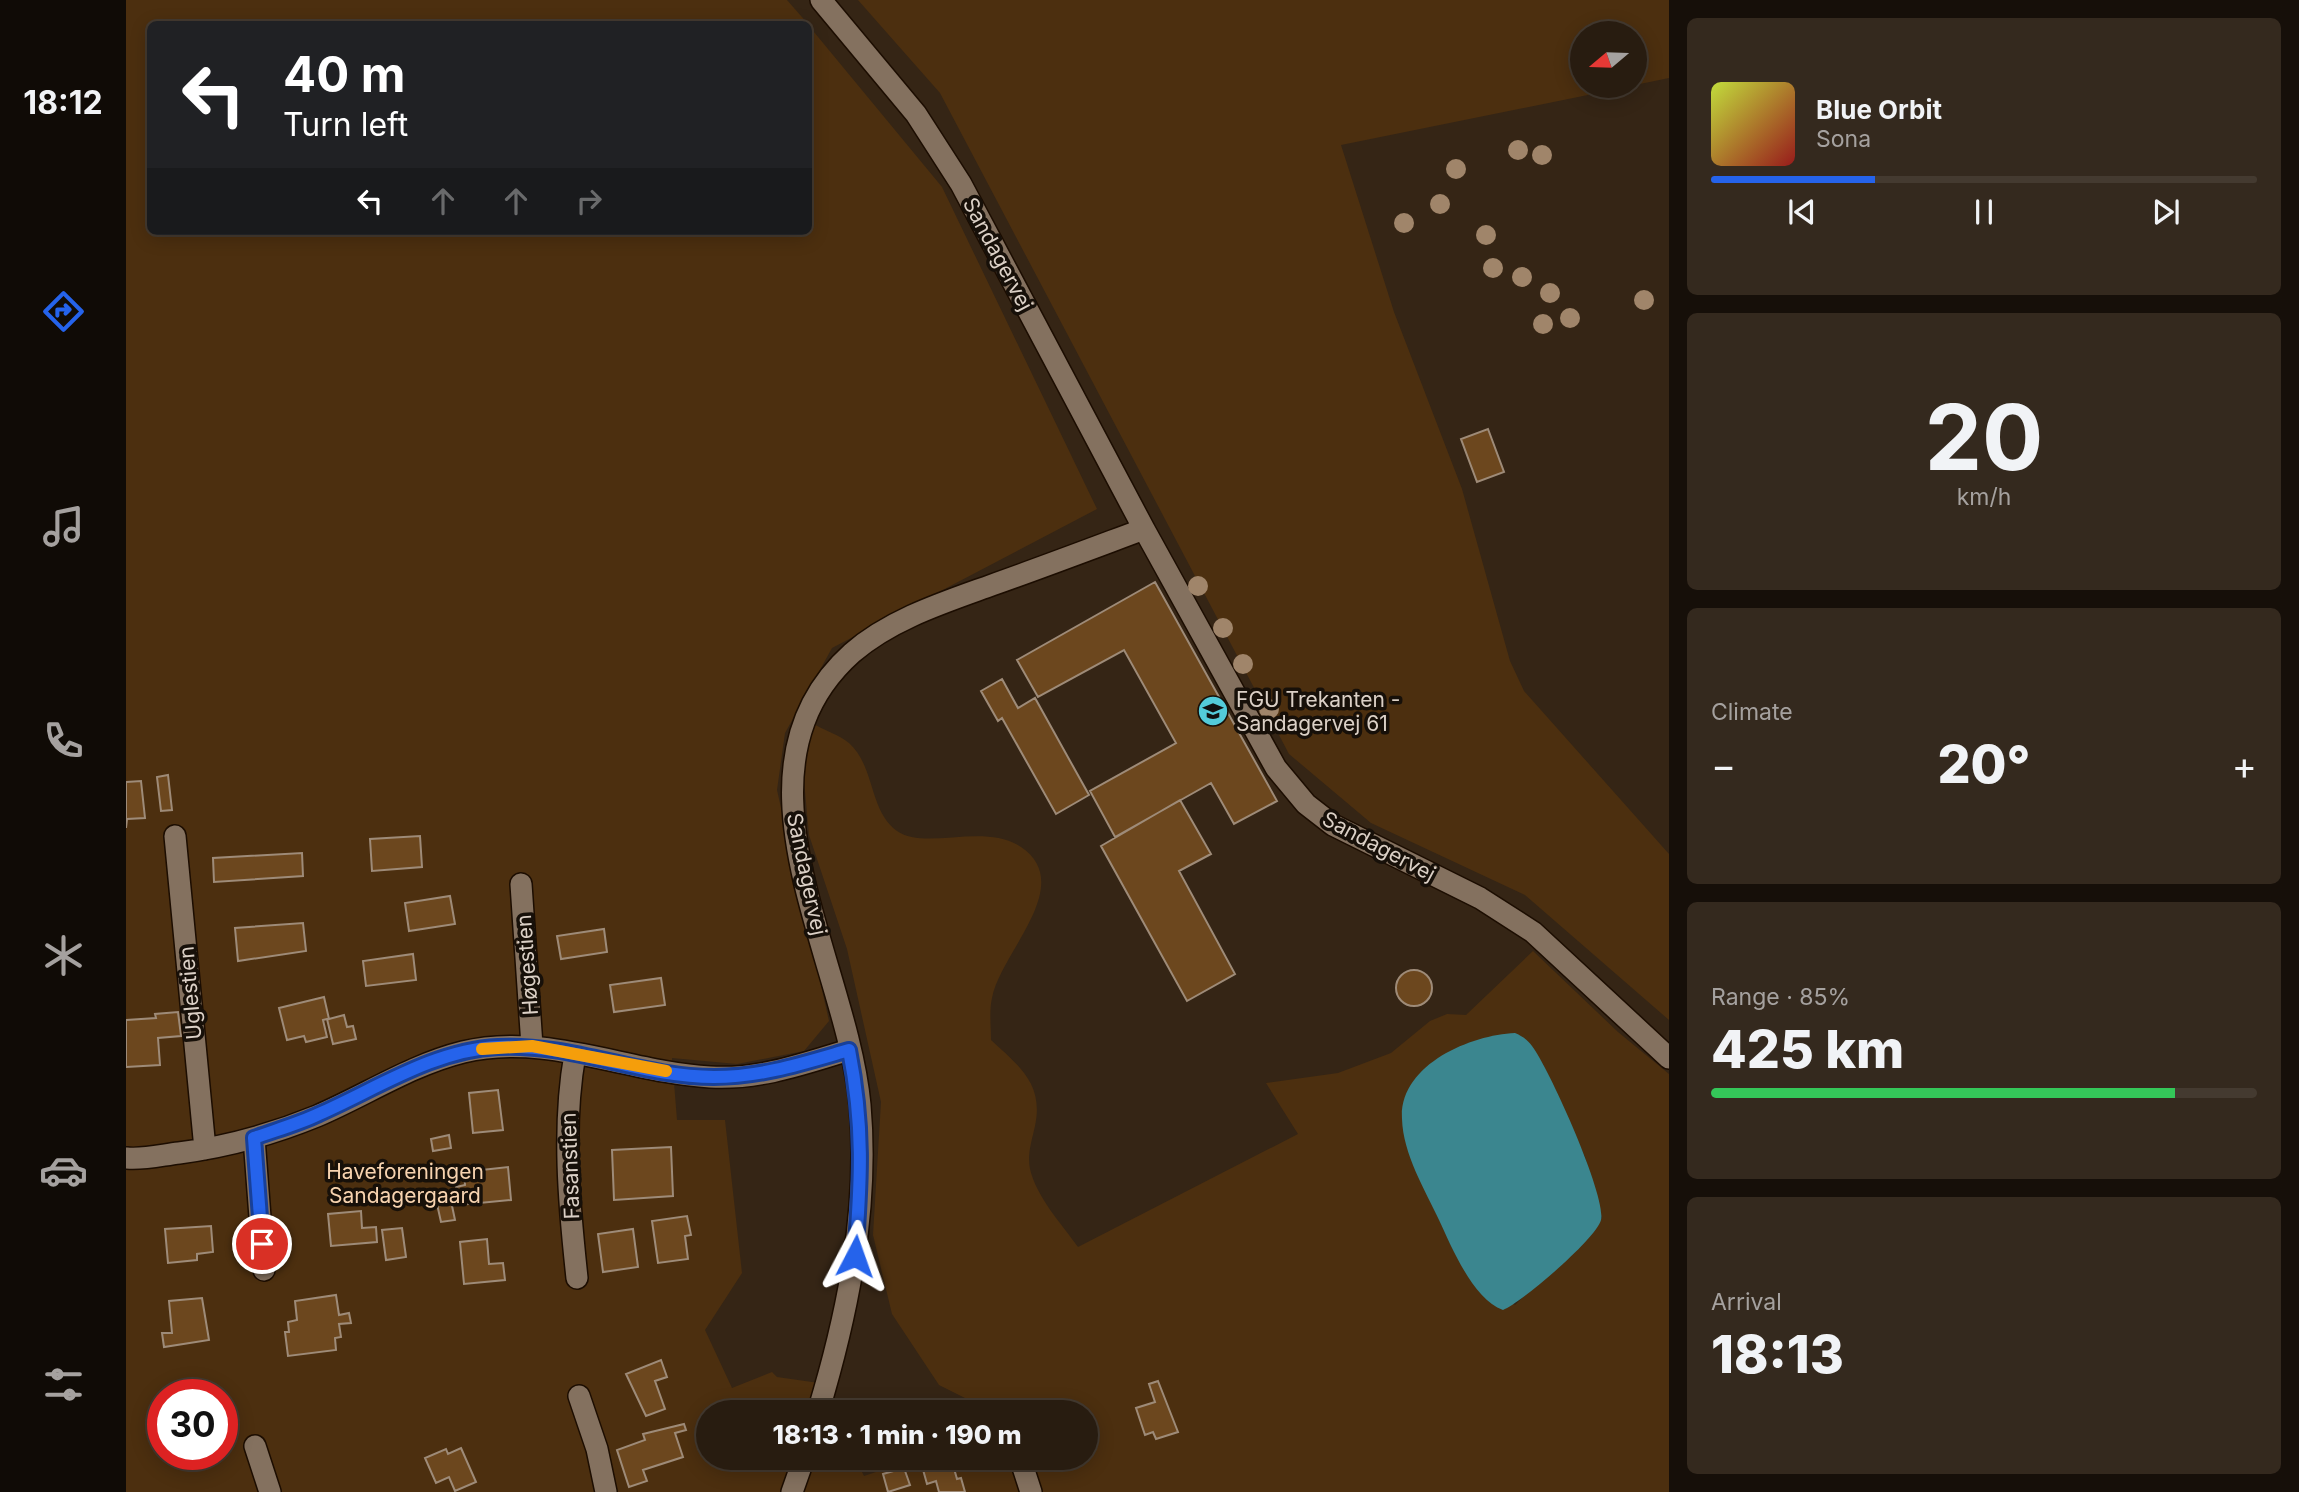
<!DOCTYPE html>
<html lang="en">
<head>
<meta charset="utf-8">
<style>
  body { margin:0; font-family:Inter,sans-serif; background:#34291e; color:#f1f3f6; height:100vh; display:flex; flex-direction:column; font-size:26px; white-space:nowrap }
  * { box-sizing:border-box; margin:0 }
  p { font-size:23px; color:#a5a19f }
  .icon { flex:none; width:38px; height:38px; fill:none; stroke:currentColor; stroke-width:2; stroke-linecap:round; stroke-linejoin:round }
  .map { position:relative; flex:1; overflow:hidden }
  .sheet { display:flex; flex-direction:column; gap:18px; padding:18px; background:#160f09; width:630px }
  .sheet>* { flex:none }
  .top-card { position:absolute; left:21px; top:21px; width:665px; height:214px; border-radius:10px; box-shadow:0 4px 18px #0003,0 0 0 2px #443a30; background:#202124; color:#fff; overflow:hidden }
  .needle { width:46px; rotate:251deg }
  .controls { position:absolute; left:1444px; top:21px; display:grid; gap:14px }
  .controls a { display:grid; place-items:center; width:77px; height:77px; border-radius:50%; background:#281c10; box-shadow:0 4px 18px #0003,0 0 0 2px #443a30; font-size:35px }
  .speed { position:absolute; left:21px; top:1379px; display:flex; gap:14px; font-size:35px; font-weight:700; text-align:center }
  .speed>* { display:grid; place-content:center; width:91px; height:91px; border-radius:50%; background:#281c10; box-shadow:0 4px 18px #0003,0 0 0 2px #443a30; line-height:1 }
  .speed .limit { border:10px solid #d22; background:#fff; color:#111 }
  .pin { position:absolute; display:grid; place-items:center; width:60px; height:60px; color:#fff; margin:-30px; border:4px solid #fff; border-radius:50%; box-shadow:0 2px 7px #0007 }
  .me { position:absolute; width:77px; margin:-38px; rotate:4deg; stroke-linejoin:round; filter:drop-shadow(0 0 5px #0008) }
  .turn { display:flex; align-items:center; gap:24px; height:147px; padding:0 21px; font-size:32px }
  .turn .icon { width:91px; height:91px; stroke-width:2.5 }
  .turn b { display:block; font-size:49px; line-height:60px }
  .lanes { display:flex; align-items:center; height:66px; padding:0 21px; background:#0003; justify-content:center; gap:35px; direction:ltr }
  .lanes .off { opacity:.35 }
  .big { font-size:52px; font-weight:800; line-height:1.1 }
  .sheet .card { flex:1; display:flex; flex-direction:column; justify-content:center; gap:10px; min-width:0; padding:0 24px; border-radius:10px; background:#34291e }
  .sheet .dial { align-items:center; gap:0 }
  .dial b { font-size:91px; line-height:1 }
  .song { display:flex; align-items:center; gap:21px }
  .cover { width:84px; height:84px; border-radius:10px; background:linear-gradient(135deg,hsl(70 70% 55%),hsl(0 70% 35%)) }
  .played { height:7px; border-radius:4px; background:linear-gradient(90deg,#2563eb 30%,#443a30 30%) }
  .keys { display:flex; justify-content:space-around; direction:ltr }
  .heat { display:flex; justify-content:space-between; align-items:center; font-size:38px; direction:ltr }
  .charge { height:10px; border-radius:5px; background:linear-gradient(90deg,#34c759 85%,#443a30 0) }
  .trip { position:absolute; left:570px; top:1400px; width:402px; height:70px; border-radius:35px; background:#281c10; box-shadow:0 4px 18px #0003,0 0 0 2px #443a30; font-weight:800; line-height:70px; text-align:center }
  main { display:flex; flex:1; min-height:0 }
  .tab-bar { display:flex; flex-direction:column; width:126px; justify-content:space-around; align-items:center; background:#100b06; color:#a5a19f }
  .tab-bar .icon { width:49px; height:49px }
  .tab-bar .active { color:#2563eb }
  .tab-bar b { font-size:32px; color:#f1f3f6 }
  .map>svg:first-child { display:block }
  .green { fill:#4c2f0f; fill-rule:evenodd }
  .water { fill:#3b868f }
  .building { fill:#6c471e; stroke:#9e8b78; stroke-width:2 }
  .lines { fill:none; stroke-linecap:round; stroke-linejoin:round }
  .minor-casing { stroke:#1c0d01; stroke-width:24 }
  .minor { stroke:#84715f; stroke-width:21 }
  .tree { fill:#a0856a }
  .route-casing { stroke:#184099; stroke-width:18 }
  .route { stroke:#2563eb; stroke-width:12 }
  .slow { stroke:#f59e0b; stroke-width:12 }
  .labels { text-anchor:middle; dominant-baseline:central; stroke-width:7; stroke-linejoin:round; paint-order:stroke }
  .street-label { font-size:21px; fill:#dbd0c6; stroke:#171009 }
  .poi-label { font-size:21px; fill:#dbd0c6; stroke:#171009; text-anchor:start }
  .park-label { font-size:21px; fill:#f7d3af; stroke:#171009 }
</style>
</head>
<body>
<main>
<nav class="tab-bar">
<b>18:12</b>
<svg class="icon active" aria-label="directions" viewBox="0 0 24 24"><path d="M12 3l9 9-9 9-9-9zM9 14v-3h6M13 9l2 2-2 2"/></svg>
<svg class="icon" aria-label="music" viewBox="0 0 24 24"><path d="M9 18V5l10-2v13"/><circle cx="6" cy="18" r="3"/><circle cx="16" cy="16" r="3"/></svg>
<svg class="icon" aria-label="phone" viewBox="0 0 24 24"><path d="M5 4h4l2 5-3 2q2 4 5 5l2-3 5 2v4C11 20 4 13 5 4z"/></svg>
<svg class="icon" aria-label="climate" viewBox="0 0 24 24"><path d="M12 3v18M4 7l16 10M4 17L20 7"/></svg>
<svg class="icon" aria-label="car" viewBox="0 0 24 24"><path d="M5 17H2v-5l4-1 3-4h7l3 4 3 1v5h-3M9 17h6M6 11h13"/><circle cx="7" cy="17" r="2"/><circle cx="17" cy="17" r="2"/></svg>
<svg class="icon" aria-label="filters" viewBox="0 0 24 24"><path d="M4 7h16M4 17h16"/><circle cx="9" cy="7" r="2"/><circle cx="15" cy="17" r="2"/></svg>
</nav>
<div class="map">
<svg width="1543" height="1492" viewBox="0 0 1543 1492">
  <rect width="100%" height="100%" fill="#352515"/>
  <path class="green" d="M0 0H661L682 24H24V231H682L683 26 816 187 971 509 706 648 659 733 651 790 703 1021 678 1051 611 1064 546 1058 551 1120H599L616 1273 579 1330 606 1388 646 1372 651 1377 693 1383 707 1412H583V1458H729L738 1476 792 1458H961V1412H867L813 1385 766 1314 747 1235 755 1102 721 949 683 835 676 758 686 723C697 730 714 735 723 743 749 766 743 811 771 831 800 851 858 822 895 847 951 885 874 953 866 998 863 1011 865 1027 865 1040 893 1066 918 1084 909 1126 906 1140 901 1154 904 1169 911 1198 935 1223 952 1247L1172 1134 1140 1083 1212 1073 1265 1053 1304 1021 1321 1014 1340 1015 1407 951 1492 1032 1543 1074V1492H0ZM1389 1033 1417 1064 1459 1157 1476 1218 1389 1305 1341 1272 1327 1250 1287 1163 1279 1136 1289 1079 1306 1063 1342 1043ZM37 1395H96V1454H37Z
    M732 0H1543V78L1509 85 1508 33H1456V86H1506L1215 145 1268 312 1336 489 1384 661 1398 691 1543 854V1020L1399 895 1245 823 1163 754 814 93Z"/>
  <path class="water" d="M1389 1033C1396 1036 1402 1040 1406 1046 1423 1068 1481 1197 1475 1220 1470 1239 1395 1303 1377 1310 1347 1299 1326 1248 1313 1220 1299 1190 1277 1154 1276 1119 1273 1065 1344 1035 1389 1033Z"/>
  <path class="building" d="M1362 429 1378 472 1351 482 1335 439Z
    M1029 582 1151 801 1108 824 1085 783 989 837 964 791 1050 743 998 650 912 697 891 660Z
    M876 679 892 708 909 698 963 795 930 814 876 718 872 721 855 691Z
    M42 775 46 810 35 811 31 777Z
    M15 781 19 818 1 819 0 828V782Z
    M1054 800 1085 854 1053 871 1109 974 1061 1001 975 846Z
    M294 836 296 867 246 871 244 839Z
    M176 853 177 876 88 882 87 858Z
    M324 896 329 924 283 931 279 903Z
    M177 923 180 951 112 961 109 928Z
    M478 929 481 952 435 959 431 936Z
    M287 954 290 980 240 986 237 961Z
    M1270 988a18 18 0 1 1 36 0a18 18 0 1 1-36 0Z
    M535 978 539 1005 488 1012 484 985Z
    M198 997 203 1019 218 1015 221 1027 227 1026 230 1039 207 1044 201 1019 197 1020 201 1037 180 1042 178 1036 161 1040 153 1008Z
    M52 1012 55 1036 32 1038 34 1065 0 1067V1020L30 1018 29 1014Z
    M372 1090 377 1130 347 1133 343 1093Z
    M323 1135 325 1148 307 1151 305 1139Z
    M545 1147 547 1196 488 1200 486 1150Z
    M382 1167 385 1200 333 1205 330 1187 339 1185 338 1172Z
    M325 1201 329 1220 315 1222 311 1204Z
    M235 1211 236 1228 250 1227 251 1242 205 1246 202 1214Z
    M561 1216 565 1235 559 1236 562 1259 532 1263 526 1221Z
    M85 1226 87 1252 71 1254V1260L42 1263 39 1229Z
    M276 1228 280 1257 260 1260 256 1230Z
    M507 1229 512 1267 477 1272 472 1234Z
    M361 1239 363 1264 377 1263 379 1280 338 1284 334 1242Z
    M210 1295 213 1315 223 1313 225 1323 213 1324 215 1337 209 1338 210 1350 162 1356 159 1332H163L162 1322 171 1320 169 1301Z
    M76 1298 83 1340 38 1347 36 1333H46L43 1301Z
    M535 1360 541 1377 529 1381 539 1409 520 1416 500 1374Z
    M1032 1381 1052 1432 1030 1439 1027 1432 1019 1435 1010 1408 1029 1402 1023 1384Z
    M558 1424 560 1430 549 1433 557 1457 517 1470 521 1481 503 1487 491 1450 519 1440 517 1434Z
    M335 1448 350 1482 329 1491 323 1477 310 1483 299 1458 320 1449 322 1454Z
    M825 1458 831 1479 835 1478 839 1492H813L810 1481 801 1484 796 1466Z
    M778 1468 784 1485 762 1492 757 1474Z"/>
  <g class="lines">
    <g class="minor-casing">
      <path id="minor" d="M695 0 790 114 835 184 1018 529 1150 768 1180 804 1207 825 1354 898 1407 932 1543 1058
        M49 836 79 1149
        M395 884 406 1046
        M449 1054C436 1127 443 1204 451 1278
        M128 1138 138 1270
        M0 1158C17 1160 36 1155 53 1153 100 1147 147 1134 191 1116 240 1095 285 1065 337 1052 420 1032 501 1072 584 1077 633 1080 677 1064 723 1050
        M453 1396 471 1449 480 1492
        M692 1412C722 1313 743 1209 734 1105 721 961 594 771 726 653 765 619 819 602 866 585 917 567 967 548 1018 529
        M129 1446 144 1492
        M894 1458 905 1492
        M666 1492 678 1458"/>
    </g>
    <use href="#minor" class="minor"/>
  </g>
  <g class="tree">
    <circle cx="1392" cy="150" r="10"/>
    <circle cx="1416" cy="155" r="10"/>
    <circle cx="1330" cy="169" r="10"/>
    <circle cx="1314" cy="204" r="10"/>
    <circle cx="1278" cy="223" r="10"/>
    <circle cx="1360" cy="235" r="10"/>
    <circle cx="1367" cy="268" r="10"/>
    <circle cx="1396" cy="277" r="10"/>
    <circle cx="1424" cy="293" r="10"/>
    <circle cx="1518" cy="300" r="10"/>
    <circle cx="1444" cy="318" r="10"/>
    <circle cx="1417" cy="324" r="10"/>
    <circle cx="1072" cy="586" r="10"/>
    <circle cx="1097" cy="628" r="10"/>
    <circle cx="1117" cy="664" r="10"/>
    <circle cx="1143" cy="709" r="10"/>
  </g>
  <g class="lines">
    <g class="route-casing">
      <path id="route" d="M136 1244 128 1138C150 1130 172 1124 193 1114 250 1089 308 1050 372 1047 446 1043 515 1077 588 1077 636 1077 678 1063 723 1050 738 1126 735 1180 729 1256"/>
    </g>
    <use href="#route" class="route"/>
    <path class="slow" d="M356 1049 406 1046 540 1071"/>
  </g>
  <defs>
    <g id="school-disc" transform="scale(1.575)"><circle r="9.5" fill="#53cbda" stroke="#171009"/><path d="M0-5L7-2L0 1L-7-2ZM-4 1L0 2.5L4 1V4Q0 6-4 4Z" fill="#111"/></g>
  </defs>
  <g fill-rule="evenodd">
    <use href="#school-disc" x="1087" y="711"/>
  </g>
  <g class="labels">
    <g class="street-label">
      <text transform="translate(872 254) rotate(62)">Sandagervej</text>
      <text transform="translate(1253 846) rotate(28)">Sandagervej</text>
      <text transform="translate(681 874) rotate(78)">Sandagervej</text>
      <text transform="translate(401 965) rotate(-94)">Høgestien</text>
      <text transform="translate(64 993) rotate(-95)">Uglestien</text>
      <text transform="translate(444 1166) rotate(-92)">Fasanstien</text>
    </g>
    <g class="poi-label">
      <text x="1110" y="699">FGU Trekanten -<tspan x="1110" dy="24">Sandagervej 61</tspan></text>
    </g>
    <g class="park-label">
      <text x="279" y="1171">Haveforeningen<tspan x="279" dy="24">Sandagergaard</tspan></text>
    </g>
  </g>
</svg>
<div class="controls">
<a><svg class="needle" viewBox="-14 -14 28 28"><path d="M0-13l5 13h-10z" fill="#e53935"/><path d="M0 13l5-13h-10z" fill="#a5a19f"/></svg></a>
</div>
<div class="speed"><div class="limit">30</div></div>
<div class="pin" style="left:136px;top:1244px;background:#d93025"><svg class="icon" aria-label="arrive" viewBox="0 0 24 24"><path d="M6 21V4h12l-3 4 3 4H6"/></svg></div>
<svg class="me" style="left:729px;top:1256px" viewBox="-20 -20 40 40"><path d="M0-17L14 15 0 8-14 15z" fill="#2563eb" stroke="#fff" stroke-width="4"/></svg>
<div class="trip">18:13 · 1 min · 190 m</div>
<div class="top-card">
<div class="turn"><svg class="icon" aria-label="left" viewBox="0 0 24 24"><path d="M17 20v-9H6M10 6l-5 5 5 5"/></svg><div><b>40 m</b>Turn left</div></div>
<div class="lanes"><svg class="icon" aria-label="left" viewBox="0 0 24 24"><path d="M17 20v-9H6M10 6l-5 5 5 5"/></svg><svg class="icon off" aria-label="ahead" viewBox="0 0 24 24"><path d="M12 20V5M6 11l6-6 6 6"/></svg><svg class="icon off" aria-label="ahead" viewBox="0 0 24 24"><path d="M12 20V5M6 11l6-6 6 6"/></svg><svg class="icon off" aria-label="right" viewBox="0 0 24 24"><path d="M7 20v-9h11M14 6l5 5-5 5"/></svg></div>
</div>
</div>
<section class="sheet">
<div class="card">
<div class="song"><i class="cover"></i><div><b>Blue Orbit</b><p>Sona</p></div></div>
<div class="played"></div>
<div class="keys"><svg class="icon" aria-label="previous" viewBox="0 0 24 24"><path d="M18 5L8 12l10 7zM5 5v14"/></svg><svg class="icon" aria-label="pause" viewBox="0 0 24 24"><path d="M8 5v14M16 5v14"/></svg><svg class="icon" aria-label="next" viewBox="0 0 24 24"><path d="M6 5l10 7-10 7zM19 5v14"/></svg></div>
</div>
<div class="card dial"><b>20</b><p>km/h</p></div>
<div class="card"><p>Climate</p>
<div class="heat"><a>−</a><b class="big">20°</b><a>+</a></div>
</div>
<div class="card"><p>Range · 85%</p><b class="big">425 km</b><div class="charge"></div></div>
<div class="card"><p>Arrival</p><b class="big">18:13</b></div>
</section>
</main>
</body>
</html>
